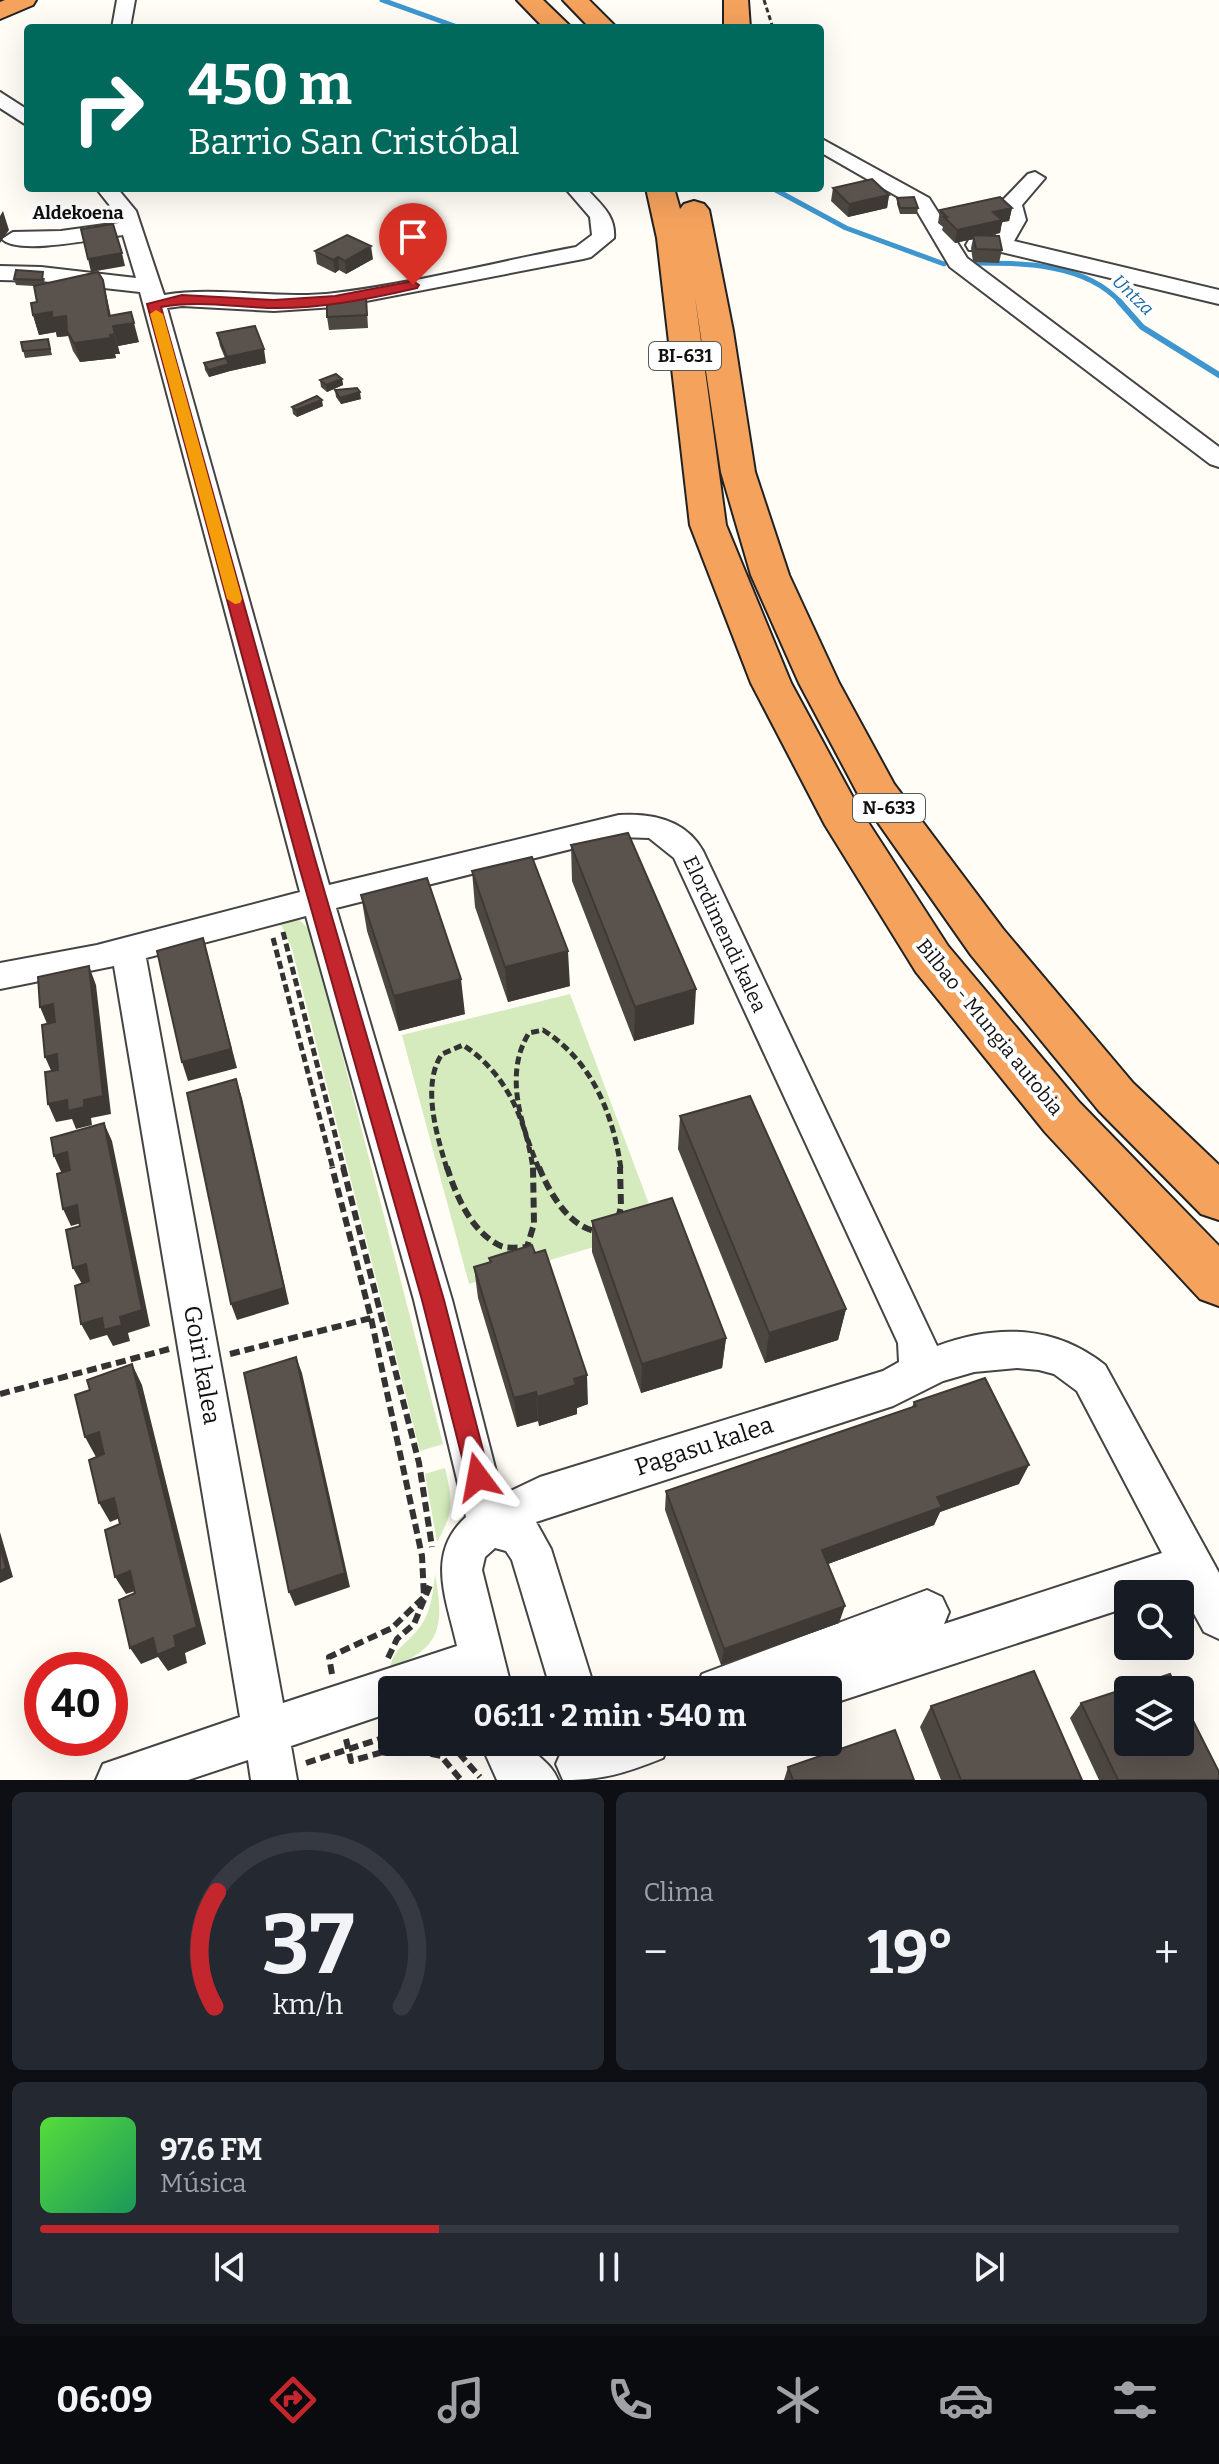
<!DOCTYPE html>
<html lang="es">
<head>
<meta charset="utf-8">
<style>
  body { margin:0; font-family:Bitter,serif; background:#242831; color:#f1f3f6; height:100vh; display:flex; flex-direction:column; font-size:30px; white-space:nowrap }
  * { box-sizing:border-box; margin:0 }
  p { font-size:26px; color:#9ea1a6 }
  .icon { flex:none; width:44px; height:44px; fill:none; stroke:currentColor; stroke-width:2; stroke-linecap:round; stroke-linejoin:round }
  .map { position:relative; height:1780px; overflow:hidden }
  .sheet { display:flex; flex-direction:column; gap:12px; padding:12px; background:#0d0f14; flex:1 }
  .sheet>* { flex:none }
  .guide { position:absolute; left:24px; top:24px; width:800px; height:168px; border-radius:8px; box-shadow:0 8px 32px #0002; background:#00695c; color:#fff; overflow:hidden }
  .controls { position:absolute; left:1114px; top:1580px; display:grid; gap:16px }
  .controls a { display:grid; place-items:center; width:80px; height:80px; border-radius:8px; background:#171b24; box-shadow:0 8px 32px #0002; font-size:40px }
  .speed { position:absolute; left:24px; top:1652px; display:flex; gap:16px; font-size:40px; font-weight:700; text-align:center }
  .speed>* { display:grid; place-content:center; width:104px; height:104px; border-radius:50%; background:#171b24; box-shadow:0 8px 32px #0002; line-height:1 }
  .speed .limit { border:12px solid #d22; background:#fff; color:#111 }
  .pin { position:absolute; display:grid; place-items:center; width:68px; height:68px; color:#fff; margin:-82px -34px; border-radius:50% 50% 50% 0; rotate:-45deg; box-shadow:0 0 8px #0007 }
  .pin .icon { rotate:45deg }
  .me { position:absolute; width:88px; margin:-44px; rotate:347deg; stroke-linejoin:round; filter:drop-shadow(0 0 6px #0008) }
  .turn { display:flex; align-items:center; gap:28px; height:168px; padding:0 32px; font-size:36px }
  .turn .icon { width:104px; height:104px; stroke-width:2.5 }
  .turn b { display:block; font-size:56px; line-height:68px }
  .big { font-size:60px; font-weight:700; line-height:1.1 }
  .sheet .card { flex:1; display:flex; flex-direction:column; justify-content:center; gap:12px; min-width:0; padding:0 28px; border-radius:12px; background:#242831 }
  .sheet .dial { align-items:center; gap:0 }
  .dial svg { height:208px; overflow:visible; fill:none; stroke:#363941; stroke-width:7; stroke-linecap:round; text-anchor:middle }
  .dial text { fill:#f1f3f6; stroke:none }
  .song { display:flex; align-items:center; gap:24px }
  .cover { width:96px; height:96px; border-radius:12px; background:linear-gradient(135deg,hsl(110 70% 55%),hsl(150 70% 35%)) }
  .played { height:8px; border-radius:4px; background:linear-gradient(90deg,#c4262e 35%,#363941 35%) }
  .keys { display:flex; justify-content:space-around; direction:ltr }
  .heat { display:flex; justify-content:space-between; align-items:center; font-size:44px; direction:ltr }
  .sheet .tiles { flex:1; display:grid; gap:12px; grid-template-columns:1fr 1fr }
  .card:last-child { grid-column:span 2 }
  .trip { position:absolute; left:378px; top:1676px; width:464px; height:80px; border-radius:8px; background:#171b24; box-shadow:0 8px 32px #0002; font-weight:700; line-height:80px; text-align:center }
  .tab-bar { display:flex; height:128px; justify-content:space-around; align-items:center; background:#090b0e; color:#9ea1a6 }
  .tab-bar .icon { width:56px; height:56px }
  .tab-bar .current { color:#c4262e }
  .tab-bar b { font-size:36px; color:#f1f3f6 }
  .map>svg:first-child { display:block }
  .green { fill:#d5ebbd }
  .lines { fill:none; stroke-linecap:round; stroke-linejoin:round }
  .stream-far1 { stroke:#3f96cf; stroke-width:5 }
  .stream { stroke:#3f96cf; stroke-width:6 }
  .minor-casing { stroke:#444; stroke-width:4 }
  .highway-casing { stroke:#222; stroke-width:4 }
  .path-far2 { stroke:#333; stroke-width:3; stroke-dasharray:5 3; stroke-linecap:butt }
  .path-far1 { stroke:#333; stroke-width:5; stroke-dasharray:8 4; stroke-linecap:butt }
  .path { stroke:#333; stroke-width:6; stroke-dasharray:10 5; stroke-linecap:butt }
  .minor { fill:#fff; fill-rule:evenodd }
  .highway { fill:#f5a25d; fill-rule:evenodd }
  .wall { fill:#4d4742 }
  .shaded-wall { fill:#3f3936 }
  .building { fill:#5a524d; stroke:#3f3936; stroke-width:2 }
  .route { fill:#c4262e; stroke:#7f191e; stroke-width:2 }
  .slow { fill:#f59e0b }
  .labels { text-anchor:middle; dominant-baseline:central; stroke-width:8; stroke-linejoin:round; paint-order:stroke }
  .far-neighbourhood-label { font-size:18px; font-weight:bold; fill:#111; stroke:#fff }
  .far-water-label { font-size:18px; font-style:italic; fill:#1768a6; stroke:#fff }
  .shield { fill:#fff; stroke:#585858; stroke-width:2 }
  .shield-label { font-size:18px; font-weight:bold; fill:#111 }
  .street-label { font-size:20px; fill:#111; stroke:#fff }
  .near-street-label { font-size:24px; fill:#111; stroke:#fff }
</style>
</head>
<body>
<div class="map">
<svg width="1219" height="1780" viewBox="0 0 1219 1780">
  <rect width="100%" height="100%" fill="#fffdf5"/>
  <path class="green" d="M296 917 310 930 443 1444 420 1451 292 949 282 926 269 922Z
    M570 994 658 1228 469 1284 402 1035Z
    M445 1468C453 1502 454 1512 437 1542L425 1474Z
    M435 1574C444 1624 443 1649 390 1667 394 1650 403 1646 415 1633 430 1618 433 1595 435 1574Z"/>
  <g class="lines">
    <path class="stream-far1" d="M382 0 460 28
      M772 188 846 228 944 264
      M968 263C1019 263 1085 262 1121 303"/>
    <path class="stream" d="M1119 301 1142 327 1219 375"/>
    <g class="minor-casing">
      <path id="minor" d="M117 0H135L130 28H112Z
        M0 92 28 110V126L0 108Z
        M820 138 929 198 967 258 1219 447V467L1210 464 950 267 914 206 820 152Z
        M1035 172 1045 178 1022 205 1026 220 1014 241 1219 290V304L993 250H969L966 245 969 240 995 236 1004 220 1002 212 966 219 955 213 958 208 1004 199 1028 174Z
        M96 188H117L136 211 164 295C218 286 278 300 335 293 416 283 496 262 576 247L592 235 590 217 565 188H586C600 204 616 215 614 238L591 257 583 259 335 307 274 311 182 306 167 308 329 885 619 815C652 813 686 820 703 851L937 1346C996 1324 1055 1325 1105 1365L1219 1573V1639L1204 1632 1181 1590 1169 1594H1128V1607L828 1705V1690H785L786 1687 777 1690H696L702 1674 927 1590 942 1597 949 1612 944 1624 1162 1553 1077 1391 1054 1374 1039 1370 1017 1368 974 1372 943 1381 893 1406 536 1522 551 1549 595 1690H551L512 1560 506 1551 495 1548 485 1557 482 1570 512 1690H468L467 1687 458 1690H392V1712L291 1746 297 1780H251L248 1760 188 1780H96L103 1764 240 1717 114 966 0 989V963L97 945 300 892 140 292 41 281 0 280V266L41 267 136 278 123 235C100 238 17 256 2 239L13 232 61 231 119 223 115 212ZM619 837 649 838 674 858 898 1343 899 1362 883 1371 540 1477 502 1495 452 1300 336 908ZM306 916 414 1300 466 1517C425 1554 447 1600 457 1646L283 1703 146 958Z
        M480 1742H526C537 1758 551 1762 558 1780H497Z
        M577 1742H670L663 1758C626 1773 603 1780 563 1780L556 1764 563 1748Z"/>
    </g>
    <g class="highway-casing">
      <path id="highway" d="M5 0H36L33 5 0 19V2Z
        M517 0H543L572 28H544Z
        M563 0H589L617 28H590Z
        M724 0H748L750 28H724Z
        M646 188H674L680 209 684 204 694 201 704 204 709 210 733 331 755 472 789 575 839 683 894 784 1003 929 1133 1083 1219 1165V1220L1201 1214 1099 1111 971 955 858 794 799 683 751 575 721 472 695 297 726 525 791 683 857 805 948 946 1079 1102 1219 1246V1306L1200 1299 1045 1132 916 972 825 825 751 683 690 525 657 238Z"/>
    </g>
    <path class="path-far2" d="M764 0 773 28"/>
    <path class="path-far1" d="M283 932 344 1169
      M273 938 333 1169
      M447 1169C437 1136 421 1085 442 1054L463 1045C506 1073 526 1119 533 1169
      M539 1169C522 1128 503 1074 529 1033L543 1030C592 1061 613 1113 621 1169"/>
    <path class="path" d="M343 1167 419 1463 432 1547
      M447 1167C456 1196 472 1233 501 1246 508 1249 519 1247 527 1247L534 1224 533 1167
      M539 1167C548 1190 568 1226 595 1231 601 1232 609 1230 615 1230L621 1207 620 1167
      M230 1354 371 1318
      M0 1394 169 1349
      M388 1658 397 1639 414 1624 430 1585
      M332 1674 329 1657 392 1628 424 1597 422 1556 371 1318 332 1167
      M346 1739 351 1761 401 1747 441 1756 461 1780
      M449 1742 480 1777
      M306 1763 392 1735"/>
    <use href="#minor" class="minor"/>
    <use href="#highway" class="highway"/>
  </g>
  <path class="wall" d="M833 188 889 195 887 208 848 217 831 201Z
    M897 198 918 208 917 214H900L897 204Z
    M1012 208 1009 221 1002 222 1000 233 990 235 1002 250 999 263 973 262 971 248 973 239 955 243 942 230 943 227 938 223 940 210Z
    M315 251 373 259 346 274 339 270 335 273 317 264Z
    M45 278 44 283 103 280 111 316 139 342 118 346 120 354H115L116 358 80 362 73 351 68 336 57 337 56 332 39 335 33 315 37 302 34 286 16 285 14 279Z
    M367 310 368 328 329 330 327 317Z
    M217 333 266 363 230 371 209 377 205 370 204 363 225 358 220 346Z
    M48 339 52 355 25 358 21 342Z
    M342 379 343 385 327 392 321 387 320 380Z
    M335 390 361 399 341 404 336 397Z
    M323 406 297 417 293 414 292 407Z
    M571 845 694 1024 634 1041 572 881Z
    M472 871 570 986 508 1002 475 907Z
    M361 895 465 1014 399 1031 367 931Z
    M680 1116 846 1309 838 1340 765 1363 678 1149Z
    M592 1221 726 1338 722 1368 641 1393 592 1252Z
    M489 1258 588 1404 577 1408V1414L539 1426 538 1421 517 1427 478 1298 474 1267 490 1262Z
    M914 1402 1019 1484 940 1512 934 1525 828 1564 839 1623 721 1665 665 1510 666 1491 912 1407Z
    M1081 1703 1219 1780H1099L1070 1718Z
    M931 1706 1082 1780H941L920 1727Z
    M788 1767 914 1780H784Z"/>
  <path class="shaded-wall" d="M889 195 887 208 848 217 849 204Z
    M1012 208 1009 221 1002 222 1000 233 974 239 973 235V239L955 243 957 230 993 212Z
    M3 211 9 230 0 243V216Z
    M371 246 373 259 346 274 345 261Z
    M122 253 125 266 91 272 88 259Z
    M338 257 339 270 335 273 333 260Z
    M103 280 114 334 120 354H115L116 358 80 362 74 343 109 316Z
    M52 312 66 316 68 336 57 337 56 332 39 335 33 315Z
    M134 323 139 342 118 346 113 326Z
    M264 349 266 363 230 371 209 377 208 370 229 364 227 357Z
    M342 379 343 385 327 392 326 385Z
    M360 392 361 399 341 404 340 398Z
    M322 400 323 406 297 417 296 410Z
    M203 938 237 1068 188 1081 182 1062Z
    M568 951 570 986 508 1002 505 967Z
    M89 966 96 985 111 1114 91 1118 92 1125 76 1129 72 1119 56 1122 48 1104 67 1100H84Z
    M461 979 465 1014 399 1031 394 996Z
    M696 989 694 1024 634 1041 635 1007Z
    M53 1004 61 1023 48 1026 40 1007Z
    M57 1054 65 1073 53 1075 45 1057Z
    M236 1079 242 1098 289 1304 237 1320 231 1304Z
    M104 1123 112 1141 150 1326 128 1333 130 1341 113 1346 107 1335 90 1340 81 1324 102 1318 120 1317Z
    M67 1152 75 1170 62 1174 54 1156Z
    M77 1205 85 1222 71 1226 63 1209Z
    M86 1264 94 1280 82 1284 73 1268Z
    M846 1309 838 1340 765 1363 769 1333Z
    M726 1338 722 1368 641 1393 642 1364Z
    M296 1357 302 1373 350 1587 295 1606 289 1592Z
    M132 1364 142 1385 206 1644 185 1653 187 1663 168 1671 158 1657 141 1664 130 1648 153 1638Z
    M587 1375 588 1404 577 1408V1414L539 1426 537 1397 574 1379Z
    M536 1392 538 1421 517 1427 514 1398Z
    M99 1432 110 1452 96 1457 85 1437Z
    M1029 1465 1019 1484 940 1512 934 1525 817 1568 822 1550 937 1497Z
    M114 1498 125 1516 110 1522 99 1503Z
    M0 1532 13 1577 0 1583Z
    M130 1571 141 1589 126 1594 115 1577Z
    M845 1606 839 1623 721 1665 724 1649Z"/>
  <path class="building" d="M872 179 889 195 849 204 833 188Z
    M914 197 918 208H900L897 198Z
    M1000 197 1012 208 993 212 1002 220 957 230 944 217H947L940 210Z
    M113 224 122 253 88 259 81 229Z
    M347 235 371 246 345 261 338 257 333 260 315 251Z
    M973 235 999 236 1002 250 976 249Z
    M16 270 43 272 42 280 14 279Z
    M98 272 103 280 109 316 131 312 134 323 113 326 115 334 110 335 111 338 74 343 67 331 66 316 52 318V312L33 315 31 303 37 302 34 286Z
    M366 297 367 315 327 317V300Z
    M255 326 264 349 227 357 217 333Z
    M48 339 50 349 23 351 21 342Z
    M226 358 229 364 208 370 204 363Z
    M336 374 342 379 326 385 320 380Z
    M357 388 360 392 340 398 335 390Z
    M317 396 322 400 296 410 292 407Z
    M628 833 696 989 635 1007 571 845Z
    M532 857 568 951 505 967 472 871Z
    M427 878 461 979 394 996 361 895Z
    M203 938 231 1049 182 1062 157 951Z
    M89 966 103 1096 84 1100V1107L68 1111 67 1100 48 1104 45 1072 58 1070 57 1054 45 1057 42 1025 55 1022 53 1004 40 1007 38 977Z
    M236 1079 284 1288 231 1304 187 1093Z
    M750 1096 846 1309 769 1333 680 1116Z
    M104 1123 142 1310 120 1317 122 1325 104 1330 102 1318 81 1324 75 1286 89 1281 86 1264 73 1268 66 1230 80 1226 77 1205 63 1209 57 1174 70 1170 67 1152 54 1156 51 1138Z
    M672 1198 726 1338 642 1364 592 1221Z
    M532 1245 535 1253 545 1250 587 1375 574 1379 576 1385 537 1397 536 1392 514 1398 474 1267 491 1262 489 1258Z
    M296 1357 345 1573 289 1592 244 1373Z
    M132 1364 197 1627 174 1636 176 1647 157 1655 153 1638 130 1648 119 1600 135 1593 130 1571 115 1577 105 1530 120 1524 114 1498 99 1503 89 1460 104 1454 99 1432 85 1437 75 1395 90 1390 87 1380Z
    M985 1378 1029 1465 937 1497 942 1507 822 1550 845 1606 724 1649 666 1491 916 1406 914 1402Z
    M0 1546 6 1568 0 1571Z
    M1034 1671 1082 1780H961L931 1706Z
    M1170 1674 1178 1690H1128V1742H1180V1695L1219 1772V1780H1118L1081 1703Z
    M895 1730 914 1780H793L788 1767Z"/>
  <path class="route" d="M413 281 419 285 417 288C370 299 319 309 271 308 234 307 197 300 161 307L315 859 444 1300 490 1477 487 1485 478 1488 470 1485 467 1477 422 1300 297 859 147 304 182 295 274 300 335 296Z"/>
  <path class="slow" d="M156 310 163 314 242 599 240 603 235 604 227 599 150 314Z"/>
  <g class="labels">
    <g class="far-neighbourhood-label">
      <text x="78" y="213">Aldekoena</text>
    </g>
    <g class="far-water-label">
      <text transform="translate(1133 295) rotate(44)">Untza</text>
    </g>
    <g class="shield">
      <rect x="649" y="342" width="72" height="28" rx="6"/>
      <rect x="853" y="794" width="72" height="28" rx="6"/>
    </g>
    <g class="shield-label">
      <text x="685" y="356">BI-631</text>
      <text x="889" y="808">N-633</text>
    </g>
    <g class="street-label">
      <text transform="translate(725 934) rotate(65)">Elordimendi kalea</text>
      <text transform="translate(990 1027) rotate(51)">Bilbao - Mungia autobia</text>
    </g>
    <g class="near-street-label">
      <text transform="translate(202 1365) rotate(80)">Goiri kalea</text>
      <text transform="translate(704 1446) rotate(-18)">Pagasu kalea</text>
    </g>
  </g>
</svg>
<div class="controls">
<a><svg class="icon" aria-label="search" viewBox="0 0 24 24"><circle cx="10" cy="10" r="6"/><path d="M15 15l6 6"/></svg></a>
<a><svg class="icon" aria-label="layers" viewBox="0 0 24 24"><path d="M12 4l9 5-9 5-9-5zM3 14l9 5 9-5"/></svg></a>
</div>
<div class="speed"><div class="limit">40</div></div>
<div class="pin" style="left:413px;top:285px;background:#d93025"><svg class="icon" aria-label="arrive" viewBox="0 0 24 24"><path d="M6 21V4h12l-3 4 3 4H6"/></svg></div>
<svg class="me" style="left:478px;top:1477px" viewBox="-20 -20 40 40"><path d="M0-17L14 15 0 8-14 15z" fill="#c4262e" stroke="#fff" stroke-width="4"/></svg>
<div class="trip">06:11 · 2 min · 540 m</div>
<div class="guide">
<div class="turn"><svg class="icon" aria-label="right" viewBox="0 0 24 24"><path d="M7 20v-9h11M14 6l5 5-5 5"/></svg><div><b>450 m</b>Barrio San Cristóbal</div></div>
</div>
</div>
<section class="sheet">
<div class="tiles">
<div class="card dial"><svg viewBox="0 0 100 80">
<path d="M14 69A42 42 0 1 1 86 69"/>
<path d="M14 69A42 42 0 0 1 15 25" stroke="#c4262e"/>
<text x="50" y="56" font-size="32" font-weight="700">37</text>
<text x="50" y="72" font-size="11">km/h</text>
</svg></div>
<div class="card"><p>Clima</p>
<div class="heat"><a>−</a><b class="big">19°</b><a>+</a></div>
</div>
<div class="card">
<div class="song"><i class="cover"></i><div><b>97.6 FM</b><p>Música</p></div></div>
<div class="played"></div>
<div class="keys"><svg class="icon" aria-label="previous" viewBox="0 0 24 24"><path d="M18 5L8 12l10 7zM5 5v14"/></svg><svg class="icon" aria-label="pause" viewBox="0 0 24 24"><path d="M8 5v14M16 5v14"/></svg><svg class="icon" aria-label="next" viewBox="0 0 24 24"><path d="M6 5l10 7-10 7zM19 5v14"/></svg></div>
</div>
</div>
</section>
<nav class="tab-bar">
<b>06:09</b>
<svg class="icon current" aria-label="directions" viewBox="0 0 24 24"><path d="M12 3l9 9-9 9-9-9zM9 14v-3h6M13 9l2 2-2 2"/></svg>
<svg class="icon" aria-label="music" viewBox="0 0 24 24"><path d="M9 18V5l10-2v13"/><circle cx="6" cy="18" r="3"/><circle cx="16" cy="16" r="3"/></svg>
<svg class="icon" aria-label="phone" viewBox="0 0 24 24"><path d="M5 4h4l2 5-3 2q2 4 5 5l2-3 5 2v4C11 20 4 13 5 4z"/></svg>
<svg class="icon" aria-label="climate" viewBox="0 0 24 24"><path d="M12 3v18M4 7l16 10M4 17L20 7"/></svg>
<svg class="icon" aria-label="car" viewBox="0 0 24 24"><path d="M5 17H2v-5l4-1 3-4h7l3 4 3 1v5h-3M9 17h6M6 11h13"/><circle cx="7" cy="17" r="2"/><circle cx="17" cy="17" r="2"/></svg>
<svg class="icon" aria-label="filters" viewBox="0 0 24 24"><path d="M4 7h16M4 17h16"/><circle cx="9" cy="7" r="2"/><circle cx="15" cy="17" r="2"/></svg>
</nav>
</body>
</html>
